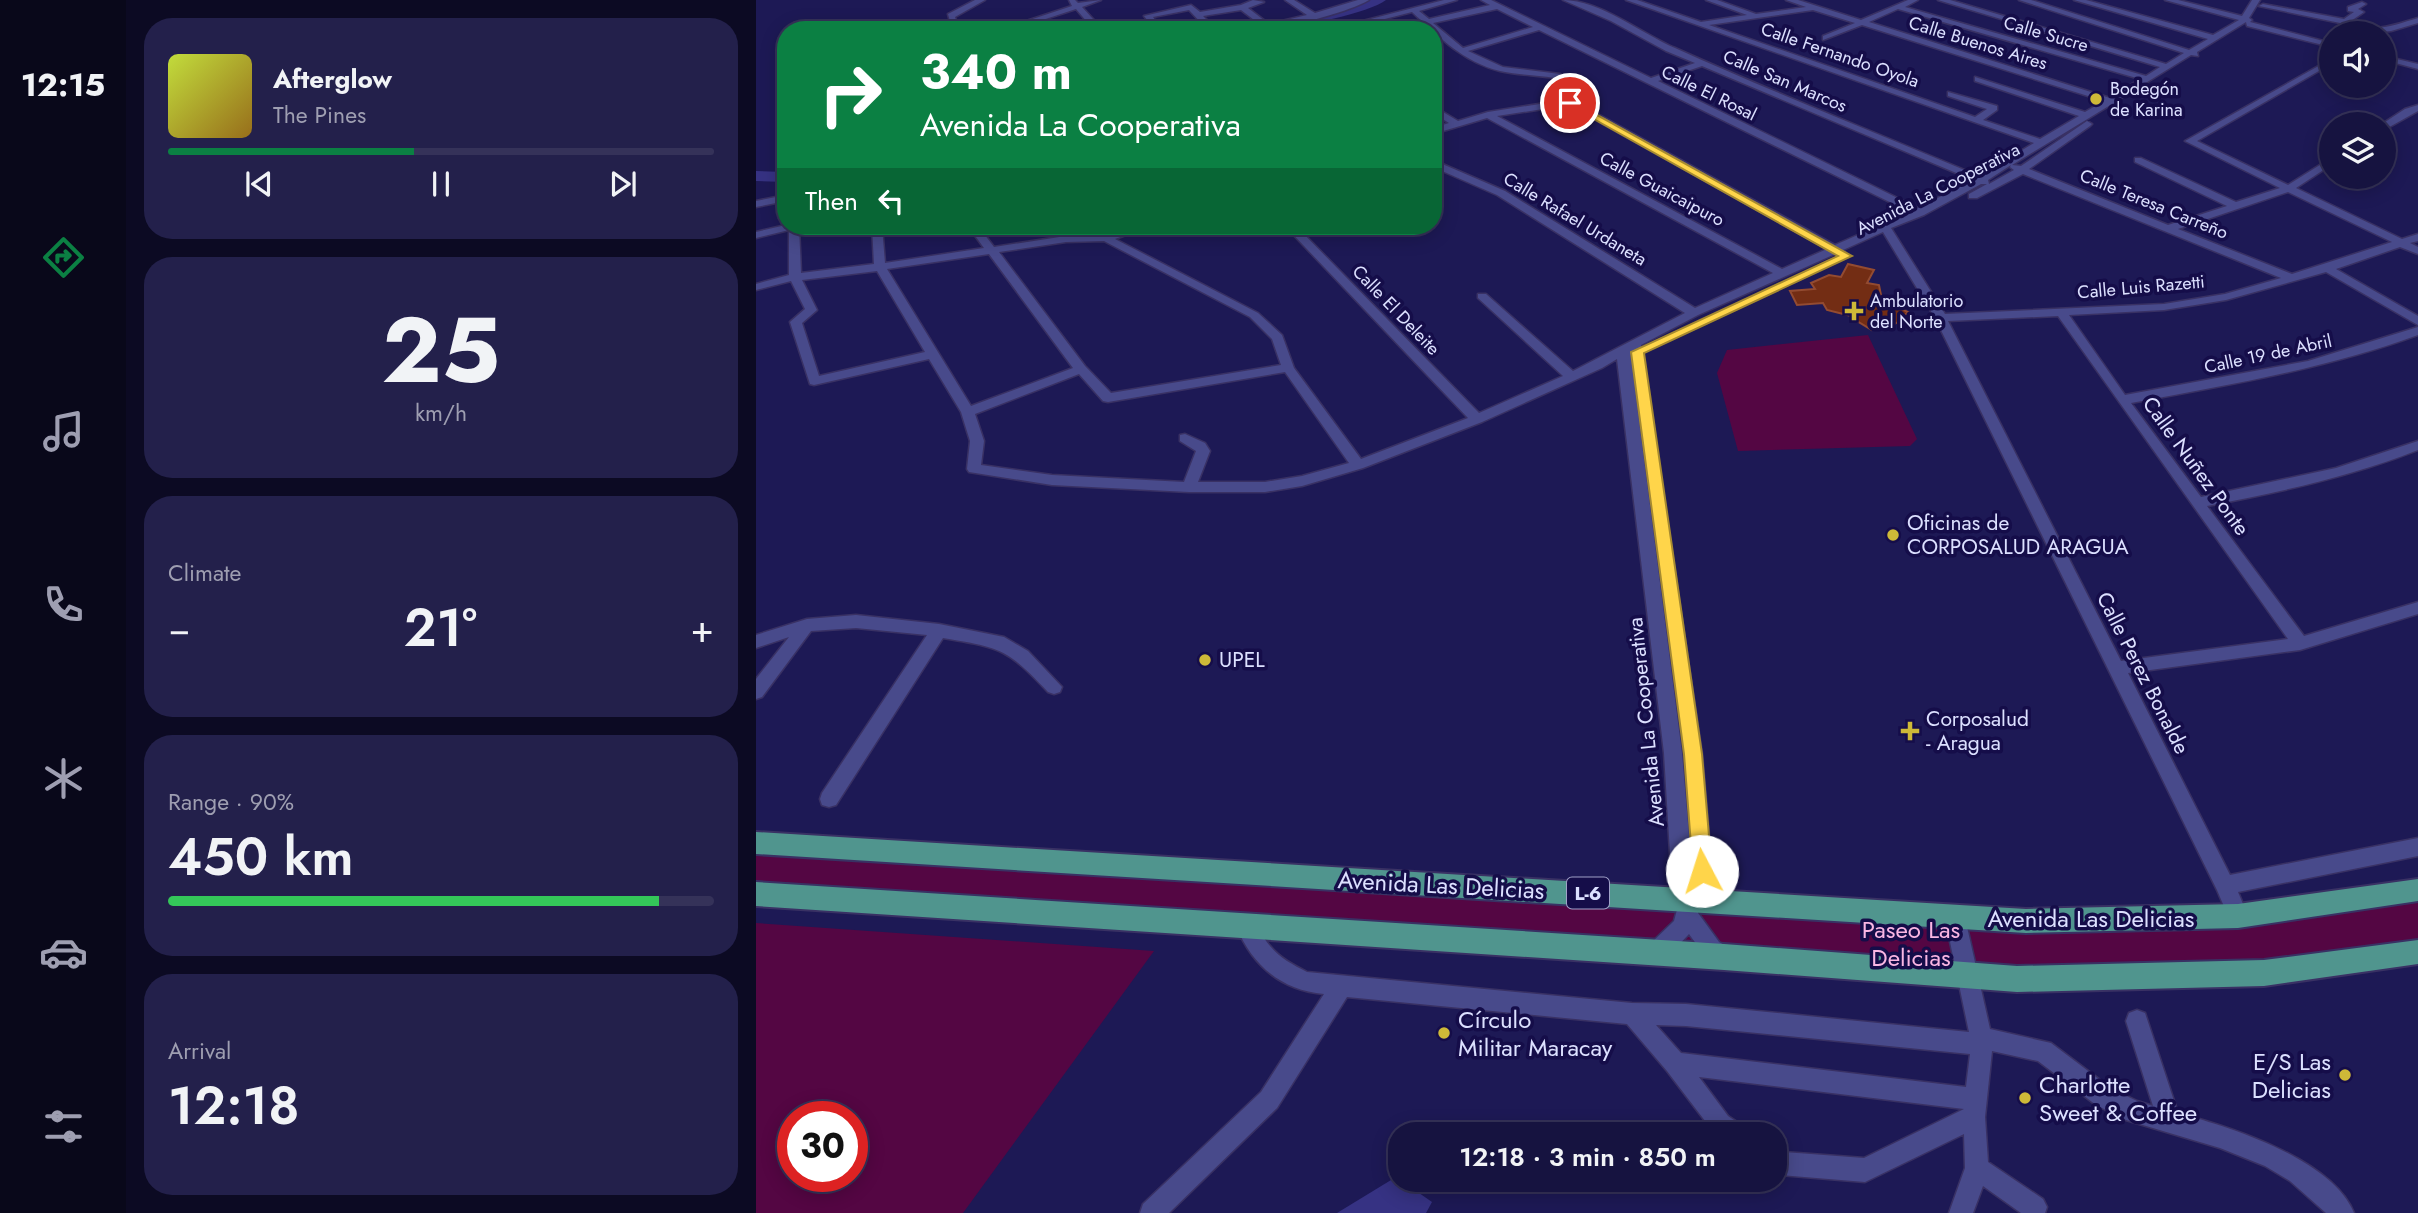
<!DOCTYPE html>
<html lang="en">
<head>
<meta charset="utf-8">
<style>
  body { margin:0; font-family:Jost,sans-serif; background:#23204b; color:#f1f3f6; height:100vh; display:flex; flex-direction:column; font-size:26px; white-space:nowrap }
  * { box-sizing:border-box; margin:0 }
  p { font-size:23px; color:#9e9eb1 }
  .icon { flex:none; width:38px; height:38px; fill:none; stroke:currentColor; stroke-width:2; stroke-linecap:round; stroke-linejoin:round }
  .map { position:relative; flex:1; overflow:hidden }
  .panel { display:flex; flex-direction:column; gap:18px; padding:18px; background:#0c0a23; width:630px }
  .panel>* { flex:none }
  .guide { position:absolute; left:21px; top:21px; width:665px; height:214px; border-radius:28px; box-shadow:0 4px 18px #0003,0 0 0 2px #353259; background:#0b8043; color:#fff; overflow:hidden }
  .controls { position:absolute; left:1563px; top:21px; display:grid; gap:14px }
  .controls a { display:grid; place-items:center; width:77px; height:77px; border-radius:50%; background:#161340; box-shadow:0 4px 18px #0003,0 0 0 2px #353259; font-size:35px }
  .speed { position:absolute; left:21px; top:1101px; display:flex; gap:14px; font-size:35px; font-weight:700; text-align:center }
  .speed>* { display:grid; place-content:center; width:91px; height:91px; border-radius:50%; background:#161340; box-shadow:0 4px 18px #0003,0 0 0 2px #353259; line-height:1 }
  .speed .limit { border:10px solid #d22; background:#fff; color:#111 }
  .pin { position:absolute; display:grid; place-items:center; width:60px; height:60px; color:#fff; margin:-30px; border:4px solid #fff; border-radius:50%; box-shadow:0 2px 7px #0007 }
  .me { position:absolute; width:77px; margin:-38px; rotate:355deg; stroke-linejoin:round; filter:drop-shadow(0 0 5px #0008) }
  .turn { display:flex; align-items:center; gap:24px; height:147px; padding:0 28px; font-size:32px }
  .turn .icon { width:91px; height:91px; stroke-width:2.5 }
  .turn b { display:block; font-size:49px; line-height:60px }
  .then { display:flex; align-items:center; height:66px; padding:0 28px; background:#0003; gap:14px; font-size:26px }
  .big { font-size:52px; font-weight:600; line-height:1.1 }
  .panel .card { flex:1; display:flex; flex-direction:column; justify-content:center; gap:10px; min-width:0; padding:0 24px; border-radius:28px; background:#23204b }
  .panel .dial { align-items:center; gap:0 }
  .dial b { font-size:91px; line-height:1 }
  .song { display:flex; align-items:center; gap:21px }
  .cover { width:84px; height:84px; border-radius:10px; background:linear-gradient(135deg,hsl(70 70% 55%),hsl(40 70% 35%)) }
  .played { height:7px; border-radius:4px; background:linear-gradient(90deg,#0b8043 45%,#353259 45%) }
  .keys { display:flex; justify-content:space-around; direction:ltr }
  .heat { display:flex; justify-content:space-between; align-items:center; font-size:38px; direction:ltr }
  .charge { height:10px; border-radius:5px; background:linear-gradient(90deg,#34c759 90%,#353259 0) }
  .trip { position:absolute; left:632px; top:1122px; width:399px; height:70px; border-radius:28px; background:#161340; box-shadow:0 4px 18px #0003,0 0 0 2px #353259; font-weight:600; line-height:70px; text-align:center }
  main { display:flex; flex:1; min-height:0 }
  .menu { display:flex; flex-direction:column; width:126px; justify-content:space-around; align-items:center; background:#09081a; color:#9e9eb1 }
  .menu .icon { width:49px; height:49px }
  .menu .current { color:#0b8043 }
  .menu b { font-size:32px; color:#f1f3f6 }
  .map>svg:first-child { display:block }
  .green { fill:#540643; fill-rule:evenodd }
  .water { fill:#363283 }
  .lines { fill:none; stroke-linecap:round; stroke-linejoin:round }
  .river { fill:#363283; fill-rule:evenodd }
  .building { fill:#732d14; stroke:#934b31; stroke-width:2 }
  .minor-casing { stroke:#393164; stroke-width:3 }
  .primary-casing { stroke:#393164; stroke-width:4 }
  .minor { fill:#484a8b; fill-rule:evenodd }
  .primary { fill:#50958e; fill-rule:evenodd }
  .route { fill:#ffd54a; stroke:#a68a30; stroke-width:2 }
  .poi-dot { fill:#ceb938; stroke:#150d49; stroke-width:2.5 }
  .labels { text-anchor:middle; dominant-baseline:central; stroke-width:7; stroke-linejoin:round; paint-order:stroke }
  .far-street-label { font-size:18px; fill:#dce0ff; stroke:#150d49 }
  .far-poi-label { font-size:18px; fill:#dce0ff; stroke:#150d49; text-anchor:start }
  .shield { fill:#150d49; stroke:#a0a1c8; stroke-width:2 }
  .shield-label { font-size:19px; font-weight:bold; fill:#dce0ff }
  .street-label { font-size:21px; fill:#dce0ff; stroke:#150d49 }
  .poi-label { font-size:21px; fill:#dce0ff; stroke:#150d49; text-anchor:start }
  .near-street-label { font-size:24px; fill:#dce0ff; stroke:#150d49 }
  .near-park-label { font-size:24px; fill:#fab6e3; stroke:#150d49 }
  .near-poi-label { font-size:24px; fill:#dce0ff; stroke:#150d49; text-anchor:start }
</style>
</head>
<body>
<main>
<nav class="menu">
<b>12:15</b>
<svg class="icon current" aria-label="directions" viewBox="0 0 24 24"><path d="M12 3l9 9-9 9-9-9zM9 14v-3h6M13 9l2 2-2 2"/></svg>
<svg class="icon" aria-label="music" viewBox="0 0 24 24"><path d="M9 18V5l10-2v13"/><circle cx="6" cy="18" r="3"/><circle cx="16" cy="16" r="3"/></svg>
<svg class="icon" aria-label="phone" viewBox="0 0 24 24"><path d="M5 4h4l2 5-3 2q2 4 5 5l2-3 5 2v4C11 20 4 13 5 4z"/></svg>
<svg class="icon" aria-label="climate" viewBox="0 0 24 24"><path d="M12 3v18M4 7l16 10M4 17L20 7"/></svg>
<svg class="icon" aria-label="car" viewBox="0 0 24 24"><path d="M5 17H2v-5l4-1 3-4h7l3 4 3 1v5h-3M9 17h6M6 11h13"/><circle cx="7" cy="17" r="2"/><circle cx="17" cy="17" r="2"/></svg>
<svg class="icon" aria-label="filters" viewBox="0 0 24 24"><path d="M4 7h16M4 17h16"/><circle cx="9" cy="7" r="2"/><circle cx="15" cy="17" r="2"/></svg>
</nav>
<section class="panel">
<div class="card">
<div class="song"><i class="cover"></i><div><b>Afterglow</b><p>The Pines</p></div></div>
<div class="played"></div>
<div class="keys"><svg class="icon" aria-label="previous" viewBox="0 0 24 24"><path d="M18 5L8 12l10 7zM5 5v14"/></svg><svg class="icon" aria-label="pause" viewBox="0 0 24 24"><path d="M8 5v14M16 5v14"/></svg><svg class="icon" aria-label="next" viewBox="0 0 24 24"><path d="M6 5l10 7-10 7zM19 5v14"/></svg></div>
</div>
<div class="card dial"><b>25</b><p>km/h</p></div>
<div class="card"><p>Climate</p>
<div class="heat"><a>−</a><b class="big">21°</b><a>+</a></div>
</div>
<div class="card"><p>Range · 90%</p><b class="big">450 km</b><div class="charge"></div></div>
<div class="card"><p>Arrival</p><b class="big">12:18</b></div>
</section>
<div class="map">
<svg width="1662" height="1213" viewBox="0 0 1662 1213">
  <rect width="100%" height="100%" fill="#1d1955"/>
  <path class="green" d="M1112 335 1161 439 1154 446 982 451 961 373 971 350Z
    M0 843 1270 921 1662 890V952L1261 979 0 894Z
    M0 923 398 951 207 1213H0ZM96 1116V1176H37V1116Z"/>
  <path class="water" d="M640 1177 676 1202 670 1213H581Z"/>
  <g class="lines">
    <path class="river" d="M612 0H630C610 15 529 30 502 30Z
      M0 171 30 172V182L0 181Z"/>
  </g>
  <path class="building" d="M1092 264 1118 270 1111 283 1123 285 1126 300 1152 312 1146 318 1148 319 1131 328 1122 327 1116 330 1096 318 1099 317 1071 310 1067 303 1041 305 1034 291 1059 289 1055 283 1073 275 1085 277Z"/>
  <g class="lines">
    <g class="minor-casing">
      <path id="minor" d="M219 0H229L199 17 202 26 211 30 196 29 192 14Z
        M313 0H319L322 3 345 0 326 7 347 30H338L320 9 256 30H243L316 6Z
        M497 0 508 2 492 8 513 24 551 15 529 0H538L559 13 602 0H613C589 14 523 30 494 30L506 26 485 10 447 16 461 30H427L447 25 433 10 397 17 407 30H399L388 16 435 5 444 12 485 5Z
        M688 0H701L663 11 673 19 734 5 725 0H735L895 78 939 63 910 51 855 21 807 0C844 0 886 34 919 48 1019 93 1122 134 1223 176L1278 143 870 0H881L945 22 991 15 950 0H961L1000 14 1050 7 1030 0H1042L1105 20 1152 0H1162L1149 7 1390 76 1404 67 1182 0H1194L1410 64 1428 53 1263 0H1275L1433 50 1452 39 1318 0H1330L1457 35 1483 20 1409 0H1422L1486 16 1496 0H1504L1493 18 1496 20 1494 22 1575 43V47L1491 26 1490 22 1441 52 1442 56 1435 55 1362 100V104H1356L1256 165 1265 166 1331 121 1336 124 1334 126 1273 169 1412 225 1471 206 1379 162V158H1385L1480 202 1524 188 1429 141 1575 59V64L1441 141 1532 185 1575 158V165L1540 188 1646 239 1662 234V241L1654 243 1662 247V254L1644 247 1580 269 1662 316V325L1570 272 1470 300 1408 310 1313 315 1369 395 1552 361 1662 327V335C1569 369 1472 385 1375 403L1445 497 1580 468 1662 441V450C1594 477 1523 492 1451 506L1548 636 1662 602V614L1544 650 1372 673 1474 875 1662 838V856L1482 892 1492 916 1489 923 1482 926 1475 923 1461 890 1179 318 1127 232 1087 250 1090 253 1089 255 1079 254 942 315 885 345 946 754 956 871 944 891 942 913 963 942 975 949 978 956 975 963 968 966 949 956 933 934 915 953 899 963 892 960 889 953 892 946 918 921 926 891 915 870 908 753 861 359 846 368 726 422 607 468 546 486 509 492H433L296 485 213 472 211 469 214 441 205 412 173 359 58 385 54 384 34 322 49 309 35 281 0 290V284L33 275V230L0 238V232L30 225 43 226 45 273 118 264 116 226H126L129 263 228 248 212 226H222L238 247 310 236 349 235 379 226H394L359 239 502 313 526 335 538 368 605 459 712 418 529 226H540L723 413 807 376 722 298V294H730L817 371 929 313 741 195 677 167V160L749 191 939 308 1017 273 731 118 677 134V128L693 123 677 113V106L702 121 732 112 809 100 803 81 798 78C780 75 762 75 744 71 707 62 683 37 656 12L586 30H572ZM741 9 777 27 707 48 677 23ZM1142 9 1384 79 1354 98 1113 22ZM1057 10 1099 23 1067 36V40L1106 25 1348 101 1329 112 1219 77V81L1323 116 1284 139 1227 120 1241 110V106L1192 92V96L1231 109 1219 117 953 25ZM783 30 1154 212 1079 245 818 101 811 80 804 74 747 67 712 51ZM946 66 1217 180 1162 208 902 81ZM813 105 1071 249 1026 269 741 116ZM1255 165 1254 167 1258 170 1233 184 1232 180ZM1267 174 1525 278 1469 294 1408 304 1189 314 1135 228 1168 215 1225 184H1231L1213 194V198H1221ZM1532 192 1636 242 1536 274 1422 229ZM348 241 494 317 516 339 525 365 355 393 329 366 243 252 310 242ZM233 254 317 368 215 406 131 269ZM121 271 169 352 63 376 46 323 61 310 46 280ZM1302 316 1532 639 1365 661 1192 321ZM874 351 928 754 936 870 926 753ZM529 372 593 463 546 476 509 482H442L454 451 449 443 429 434 424 435V441L440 451 428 482 296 475 225 465 228 441 219 414 323 374 347 401 352 402Z
        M1606 2 1610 4 1602 9 1608 12 1595 21C1619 34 1638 25 1662 18V23L1635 31 1615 33 1589 24 1503 6 1507 4 1588 19 1598 12 1592 11V7Z
        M1628 56 1662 64V69L1628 60Z
        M1662 105V111L1628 130 1626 124 1649 109Z
        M30 195V201L0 207V201Z
        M100 615 183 624 248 637 272 651 306 687 304 692 298 694 292 692C250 648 246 648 187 638L80 805 73 807 66 805 64 799 66 793 171 635 100 628 55 631 6 697 0 699V679L33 637 0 648V635L51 619Z
        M1199 908 1206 911 1209 918 1234 1029 1295 1043 1356 1089 1381 1101 1397 1106 1370 1021 1373 1013 1381 1010 1389 1013 1422 1113C1474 1127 1576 1159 1598 1213H1570L1534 1181 1509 1166 1464 1148 1370 1120 1340 1105 1282 1061 1236 1051 1229 1117 1232 1162 1287 1199 1291 1207 1289 1213H1265L1227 1186 1217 1213H1193L1209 1168 1208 1134 1109 1182 1024 1175 1018 1172V1148L1028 1152 1108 1158 1208 1109 943 1077 972 1116 987 1126 991 1134H959L911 1071 871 1024 591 997 521 1108 413 1213H384L387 1204 505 1092 568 994C525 990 496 965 480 926L483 919 490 916C502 921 505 936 514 946 524 958 537 965 551 972L876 1003 930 1004 1213 1032 1189 918 1192 911ZM900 1025 930 1026 1214 1054 1210 1087 925 1053Z"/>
    </g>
    <g class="primary-casing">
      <path id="primary" d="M0 832 1270 909 1482 904 1662 879V901L1482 928 1270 933 0 854Z
        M0 882 968 944 1261 966 1508 960 1662 940V964L1508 986 1261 992 968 970 0 906Z"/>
    </g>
    <use href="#minor" class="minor"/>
    <use href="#primary" class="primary"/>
  </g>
  <path class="route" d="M814 100 1096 256 888 353 946 754 956 871 953 878 946 880 939 878 937 871 928 754 875 352 1082 256 811 104V101Z"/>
  <g class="poi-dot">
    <circle cx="1340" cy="99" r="7"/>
    <path d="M1094.5 300.5h7v7h7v7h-7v7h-7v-7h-7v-7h7z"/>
    <circle cx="1137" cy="535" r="7"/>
    <circle cx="449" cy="660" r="7"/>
    <path d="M1150.5 720.5h7v7h7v7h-7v7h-7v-7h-7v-7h7z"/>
    <circle cx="688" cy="1033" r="7"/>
    <circle cx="1589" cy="1075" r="7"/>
    <circle cx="1269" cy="1098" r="7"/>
  </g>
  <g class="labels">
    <g class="far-street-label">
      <text transform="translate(1290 34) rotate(16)">Calle Sucre</text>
      <text transform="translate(1222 43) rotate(17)">Calle Buenos Aires</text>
      <text transform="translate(1084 55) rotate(19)">Calle Fernando Oyola</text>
      <text transform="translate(1029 81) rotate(23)">Calle San Marcos</text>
      <text transform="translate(953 93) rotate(26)">Calle El Rosal</text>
      <text transform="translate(906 189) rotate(28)">Calle Guaicaipuro</text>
      <text transform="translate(1182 189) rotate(-27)">Avenida La Cooperativa</text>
      <text transform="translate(1398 204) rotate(22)">Calle Teresa Carreño</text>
      <text transform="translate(819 219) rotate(31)">Calle Rafael Urdaneta</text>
      <text transform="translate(1385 287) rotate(-5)">Calle Luis Razetti</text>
      <text transform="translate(640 310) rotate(46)">Calle El Deleite</text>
      <text transform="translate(1512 354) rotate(-12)">Calle 19 de Abril</text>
    </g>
    <g class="far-poi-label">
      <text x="1354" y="89">Bodegón<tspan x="1354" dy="21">de Karina</tspan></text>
      <text x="1114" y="301">Ambulatorio<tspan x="1114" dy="21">del Norte</tspan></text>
    </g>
    <rect class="shield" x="811" y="877.5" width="42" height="31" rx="5"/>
    <g class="shield-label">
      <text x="832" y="893">L-6</text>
    </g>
    <g class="street-label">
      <text transform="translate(1440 466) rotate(54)">Calle Nuñez Ponte</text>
      <text transform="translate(1387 673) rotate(63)">Calle Perez Bonalde</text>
      <text transform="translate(890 722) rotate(-96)">Avenida La Cooperativa</text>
    </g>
    <g class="poi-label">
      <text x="1151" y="523">Oficinas de<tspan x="1151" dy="24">CORPOSALUD ARAGUA</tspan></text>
      <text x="463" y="660">UPEL</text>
      <text x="1170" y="719">Corposalud<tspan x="1170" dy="24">- Aragua</tspan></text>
    </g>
    <g class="near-street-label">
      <text transform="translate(685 885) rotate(3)">Avenida Las Delicias</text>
      <text x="1335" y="918">Avenida Las Delicias</text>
    </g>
    <g class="near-park-label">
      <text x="1155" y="929">Paseo Las<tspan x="1155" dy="28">Delicias</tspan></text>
    </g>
    <g class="near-poi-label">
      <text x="702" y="1019">Círculo<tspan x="702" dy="28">Militar Maracay</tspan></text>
      <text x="1575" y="1061" text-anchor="end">E/S Las<tspan x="1575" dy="28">Delicias</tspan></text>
      <text x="1283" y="1084">Charlotte<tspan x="1283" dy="28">Sweet &amp; Coffee</tspan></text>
    </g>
  </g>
</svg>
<div class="controls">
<a><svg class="icon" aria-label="sound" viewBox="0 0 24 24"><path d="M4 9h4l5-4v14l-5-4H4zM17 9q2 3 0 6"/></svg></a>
<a><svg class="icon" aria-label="layers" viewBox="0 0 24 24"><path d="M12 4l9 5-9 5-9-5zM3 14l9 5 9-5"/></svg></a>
</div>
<div class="speed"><div class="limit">30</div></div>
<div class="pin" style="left:814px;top:103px;background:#d93025"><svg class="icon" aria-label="arrive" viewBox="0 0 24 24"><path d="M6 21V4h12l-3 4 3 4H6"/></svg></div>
<svg class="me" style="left:946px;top:871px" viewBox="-20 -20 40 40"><circle r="19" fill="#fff"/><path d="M0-13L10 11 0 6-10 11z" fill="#ffd54a"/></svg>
<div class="trip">12:18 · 3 min · 850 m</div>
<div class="guide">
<div class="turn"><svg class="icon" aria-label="right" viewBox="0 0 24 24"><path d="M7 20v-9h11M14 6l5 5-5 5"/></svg><div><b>340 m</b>Avenida La Cooperativa</div></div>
<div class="then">Then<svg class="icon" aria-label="left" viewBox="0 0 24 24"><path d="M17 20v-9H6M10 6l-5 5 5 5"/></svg></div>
</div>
</div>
</main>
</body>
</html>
